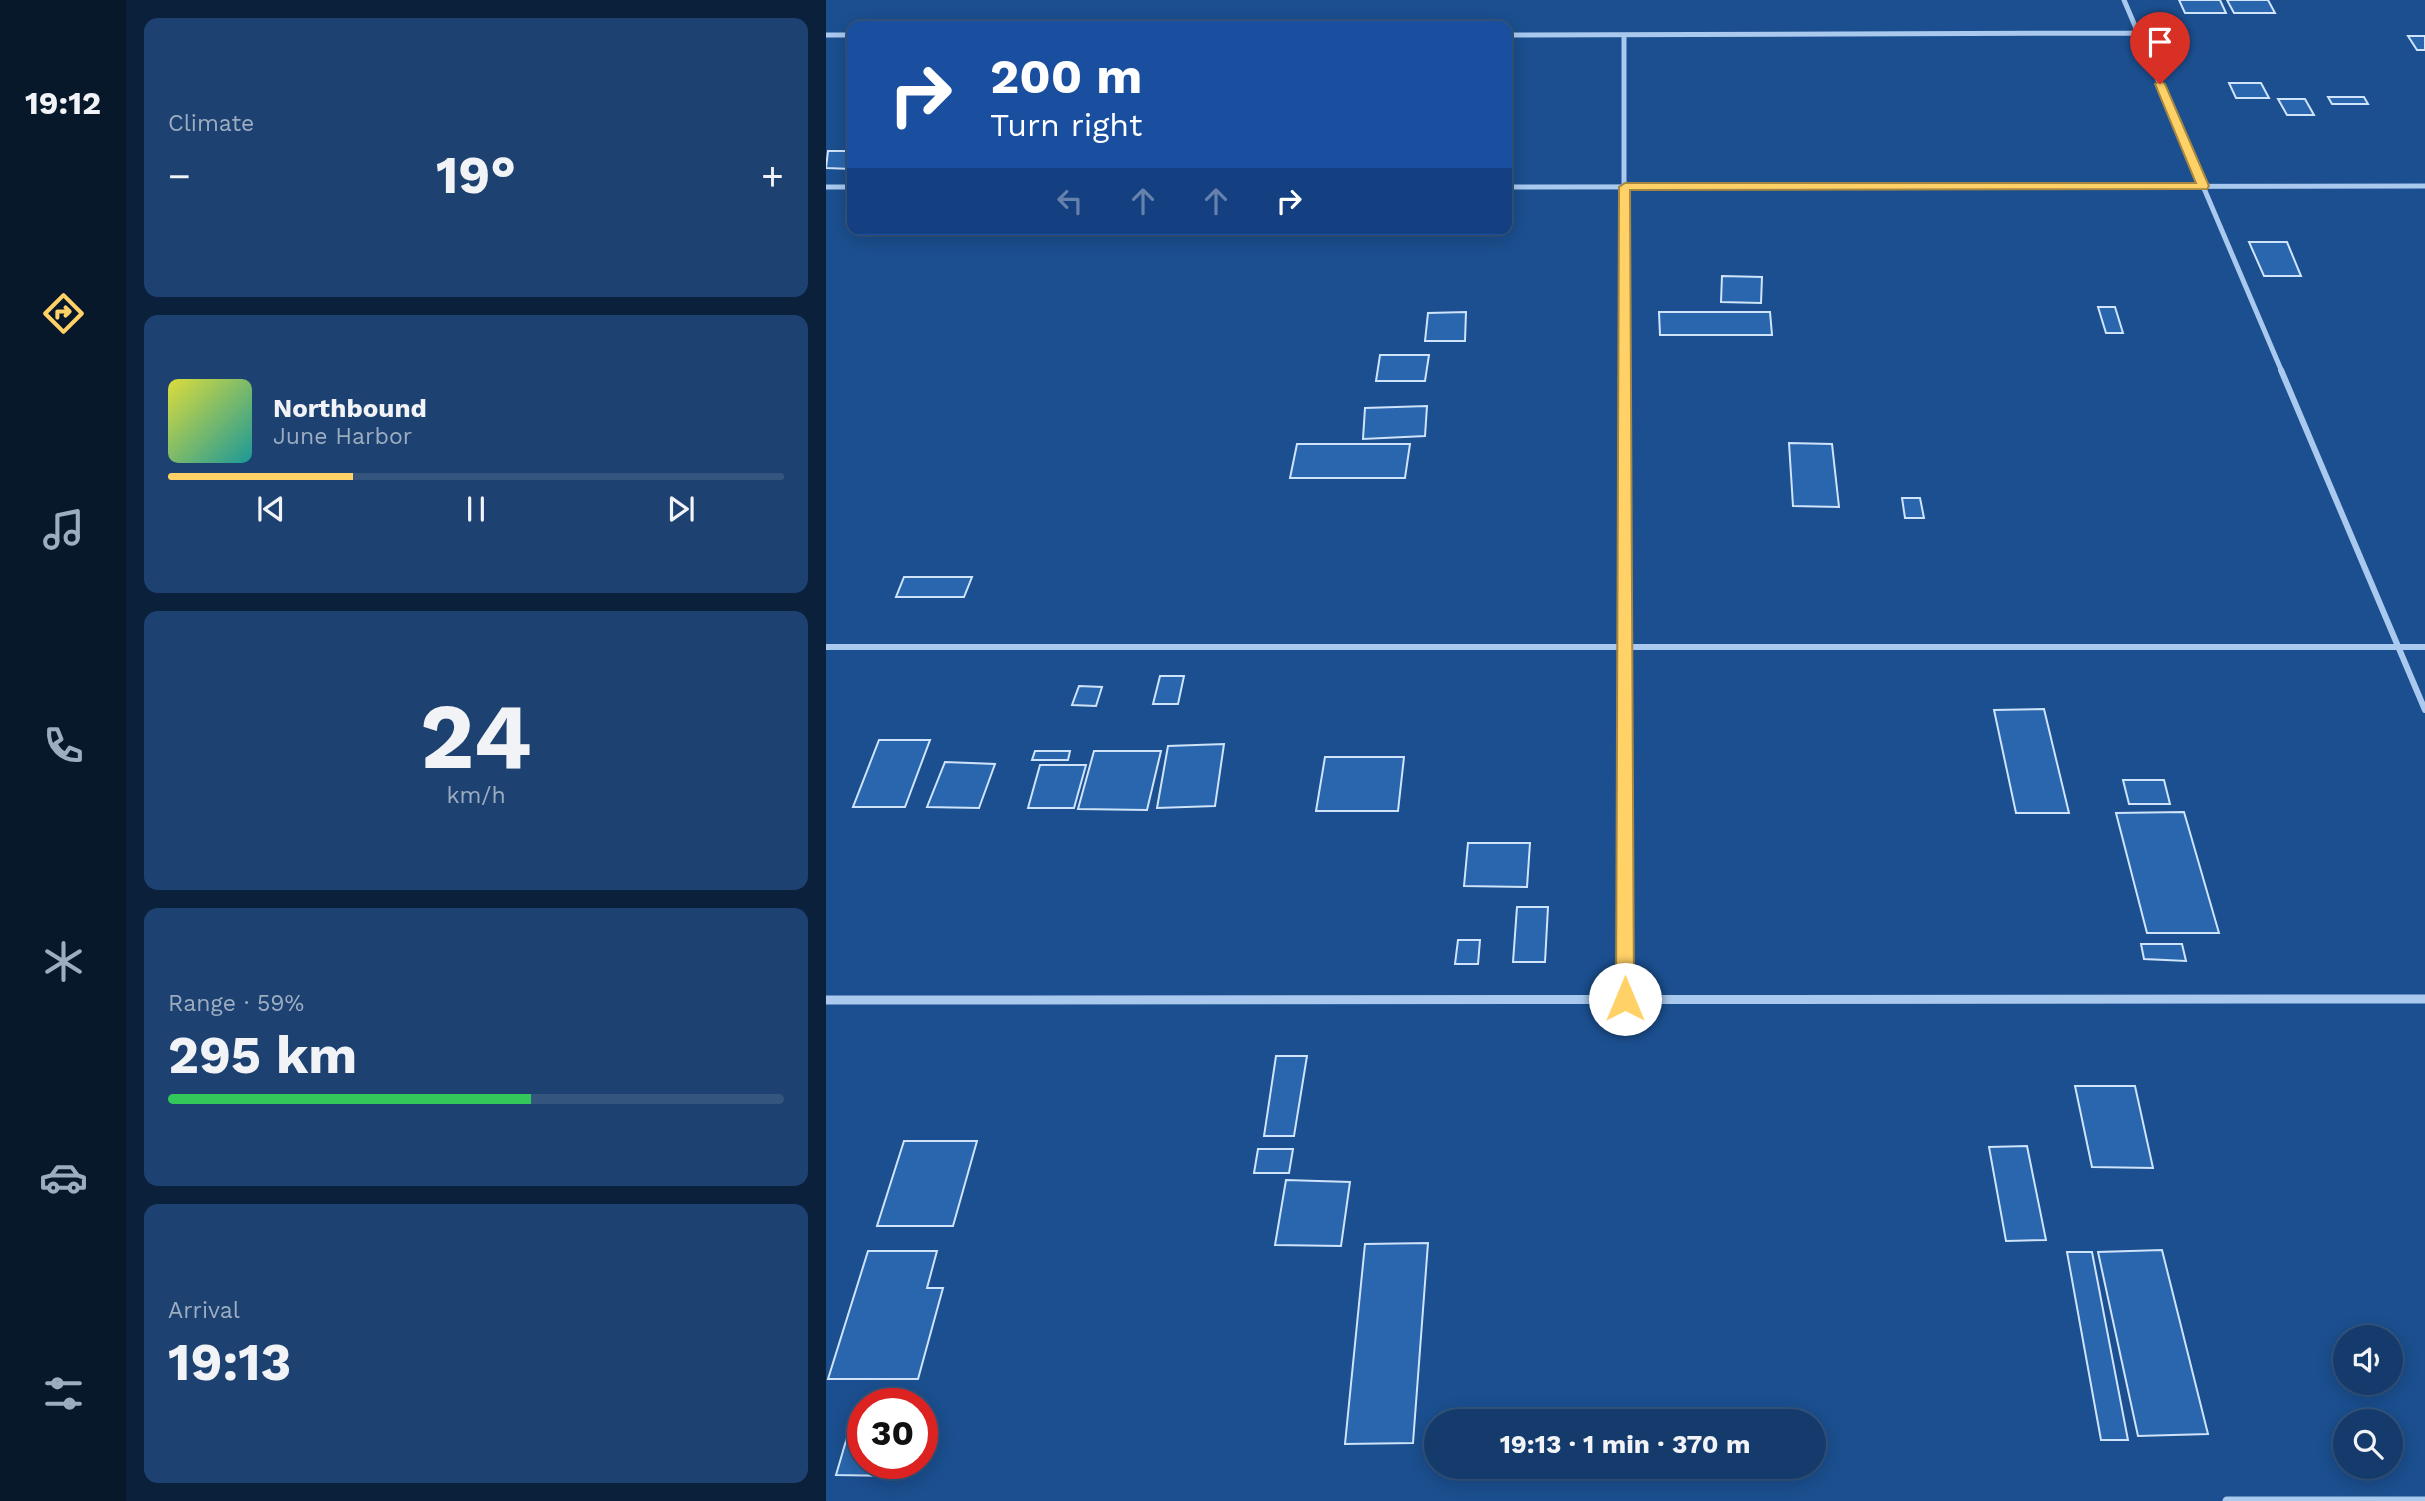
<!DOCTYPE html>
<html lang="en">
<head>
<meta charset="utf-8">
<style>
  body { margin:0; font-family:"Work Sans",sans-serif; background:#1d4271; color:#f1f3f6; height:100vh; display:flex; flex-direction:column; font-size:26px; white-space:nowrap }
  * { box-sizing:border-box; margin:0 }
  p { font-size:23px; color:#9dadc1 }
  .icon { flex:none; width:38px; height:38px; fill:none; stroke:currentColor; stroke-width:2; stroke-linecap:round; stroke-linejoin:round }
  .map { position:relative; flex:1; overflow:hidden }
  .side { display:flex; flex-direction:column; gap:18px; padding:18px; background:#0b203b; width:700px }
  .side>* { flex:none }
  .top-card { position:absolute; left:21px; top:21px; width:665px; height:214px; border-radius:14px; box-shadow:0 4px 18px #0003,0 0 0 2px #33557e; background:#1a4fa0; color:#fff; overflow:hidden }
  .fabs { position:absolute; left:1507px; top:1325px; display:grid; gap:14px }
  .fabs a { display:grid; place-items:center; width:70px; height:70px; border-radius:50%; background:#143b6b; box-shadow:0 4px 18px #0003,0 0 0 2px #33557e; font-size:35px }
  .speed { position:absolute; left:21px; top:1388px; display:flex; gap:14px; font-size:35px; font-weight:700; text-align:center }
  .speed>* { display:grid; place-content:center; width:91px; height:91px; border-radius:50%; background:#143b6b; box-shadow:0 4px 18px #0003,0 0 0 2px #33557e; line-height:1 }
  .speed .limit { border:10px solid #d22; background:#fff; color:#111 }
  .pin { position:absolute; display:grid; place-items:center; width:60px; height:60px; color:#fff; margin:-72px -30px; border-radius:50% 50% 50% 0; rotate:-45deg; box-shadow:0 0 7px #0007 }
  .pin .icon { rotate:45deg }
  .me { position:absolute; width:77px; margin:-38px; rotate:0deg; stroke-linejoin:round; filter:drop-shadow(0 0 5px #0008) }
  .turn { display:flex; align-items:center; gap:24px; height:147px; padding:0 28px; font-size:32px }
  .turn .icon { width:91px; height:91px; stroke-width:2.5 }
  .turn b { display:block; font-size:49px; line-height:60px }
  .lanes { display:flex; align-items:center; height:66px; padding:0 28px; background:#0003; justify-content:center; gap:35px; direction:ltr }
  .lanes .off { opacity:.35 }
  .big { font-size:52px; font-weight:700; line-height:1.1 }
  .side .tile { flex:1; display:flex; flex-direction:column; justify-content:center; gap:10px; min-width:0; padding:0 24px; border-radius:14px; background:#1d4271 }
  .side .dial { align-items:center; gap:0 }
  .dial b { font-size:91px; line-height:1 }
  .song { display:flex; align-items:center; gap:21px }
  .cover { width:84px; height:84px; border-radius:10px; background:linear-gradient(135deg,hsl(60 70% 55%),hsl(180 70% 35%)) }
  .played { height:7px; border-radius:4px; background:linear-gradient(90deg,#ffd166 30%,#33557e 30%) }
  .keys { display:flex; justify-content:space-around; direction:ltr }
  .heat { display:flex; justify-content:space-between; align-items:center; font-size:38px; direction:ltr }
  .charge { height:10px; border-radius:5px; background:linear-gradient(90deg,#34c759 59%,#33557e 0) }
  .trip { position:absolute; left:598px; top:1409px; width:402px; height:70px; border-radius:35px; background:#143b6b; box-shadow:0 4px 18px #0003,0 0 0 2px #33557e; font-weight:700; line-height:70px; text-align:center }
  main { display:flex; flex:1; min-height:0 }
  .tab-bar { display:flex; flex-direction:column; width:126px; justify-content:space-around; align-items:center; background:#08182b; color:#9dadc1 }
  .tab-bar .icon { width:49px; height:49px }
  .tab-bar .selected { color:#ffd166 }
  .tab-bar b { font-size:32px; color:#f1f3f6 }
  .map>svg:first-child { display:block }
  .building { fill:#2a66ad; stroke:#cfe3fa; stroke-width:2 }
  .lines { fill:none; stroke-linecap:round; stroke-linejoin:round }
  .minor-far2 { stroke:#a9c9ee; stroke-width:5 }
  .minor-far1 { stroke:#a9c9ee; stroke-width:6 }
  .minor { stroke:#a9c9ee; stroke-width:9 }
  .route { fill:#ffd166; stroke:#a68842; stroke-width:2 }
</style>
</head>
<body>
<main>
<nav class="tab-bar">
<b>19:12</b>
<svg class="icon selected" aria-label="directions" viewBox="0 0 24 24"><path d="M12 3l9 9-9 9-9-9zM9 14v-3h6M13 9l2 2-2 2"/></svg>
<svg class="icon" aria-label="music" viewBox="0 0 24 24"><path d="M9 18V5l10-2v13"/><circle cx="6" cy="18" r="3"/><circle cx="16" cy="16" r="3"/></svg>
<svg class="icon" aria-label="phone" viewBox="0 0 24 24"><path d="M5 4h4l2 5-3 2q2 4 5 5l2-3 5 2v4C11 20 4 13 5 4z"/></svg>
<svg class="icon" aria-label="climate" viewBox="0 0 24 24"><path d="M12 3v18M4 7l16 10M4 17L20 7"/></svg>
<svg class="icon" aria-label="car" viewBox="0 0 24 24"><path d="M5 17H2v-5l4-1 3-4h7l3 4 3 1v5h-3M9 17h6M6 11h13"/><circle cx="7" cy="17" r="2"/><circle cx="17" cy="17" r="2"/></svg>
<svg class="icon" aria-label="filters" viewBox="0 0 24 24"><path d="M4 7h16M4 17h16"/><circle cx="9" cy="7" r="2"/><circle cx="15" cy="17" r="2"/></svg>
</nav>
<section class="side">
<div class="tile"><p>Climate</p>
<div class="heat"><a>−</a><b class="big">19°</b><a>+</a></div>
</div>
<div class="tile">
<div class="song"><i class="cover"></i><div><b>Northbound</b><p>June Harbor</p></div></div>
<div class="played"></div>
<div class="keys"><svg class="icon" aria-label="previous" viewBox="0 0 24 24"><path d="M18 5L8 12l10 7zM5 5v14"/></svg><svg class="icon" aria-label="pause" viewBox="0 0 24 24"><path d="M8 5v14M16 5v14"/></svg><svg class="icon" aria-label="next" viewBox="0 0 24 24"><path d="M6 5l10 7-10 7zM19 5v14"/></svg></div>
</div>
<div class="tile dial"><b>24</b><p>km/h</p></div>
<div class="tile"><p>Range · 59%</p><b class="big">295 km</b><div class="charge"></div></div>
<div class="tile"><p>Arrival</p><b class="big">19:13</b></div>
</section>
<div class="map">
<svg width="1599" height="1501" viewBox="0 0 1599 1501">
  <rect width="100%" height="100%" fill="#1b4f8f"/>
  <path class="building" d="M1353 0H1394L1400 13H1359Z
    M1401 0H1442L1449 13H1408Z
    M1582 36H1599V50H1591Z
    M1403 83H1435L1443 98H1410Z
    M1502 97H1538L1542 104H1506Z
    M1452 99H1479L1488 115H1461Z
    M2 151H26V169L0 168Z
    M1423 242H1461L1475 276H1438Z
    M896 276 936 277 935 303 895 302Z
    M1272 307H1289L1297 333H1280Z
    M640 312 639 341H599L602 313Z
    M833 312H944L946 335H834Z
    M554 355H603L599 381H550Z
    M601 406 599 436 537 439 539 408Z
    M963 443 1006 444 1013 507 967 506Z
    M471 444H584L579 478H464Z
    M1076 498H1094L1098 518H1079Z
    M78 577H146L138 597H70Z
    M334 676H358L352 704H327Z
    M253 686 276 687 270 706 246 705Z
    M1218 709 1243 813H1190L1168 710Z
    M53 740H104L79 807H27Z
    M398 744 389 806 331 808 342 746Z
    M209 751H244L242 760H206Z
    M268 751H335L321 810 252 809Z
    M499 757H578L572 811H490Z
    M119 762 169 764 153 808 101 807Z
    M214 765H260L248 808H202Z
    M1297 780H1338L1344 804H1303Z
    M1358 812 1393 933H1321L1290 813Z
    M642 843H704L701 887 638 886Z
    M691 907H722L719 962H687Z
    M632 940H654L652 964H629Z
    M1315 944H1356L1360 961 1318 959Z
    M450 1056H481L468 1136H438Z
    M1249 1086H1309L1327 1168 1266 1167Z
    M78 1141H151L127 1226H51Z
    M1201 1146 1220 1240 1180 1241 1163 1147Z
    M432 1149H467L463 1173H428Z
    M460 1180 524 1182 515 1246 449 1245Z
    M602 1243 587 1443 519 1444 539 1244Z
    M1336 1250 1382 1434 1312 1436 1272 1252Z
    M42 1251H111L101 1288H117L92 1379H2Z
    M1241 1252H1266L1302 1440H1275Z
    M22 1434H37V1463H71L68 1476 10 1475Z"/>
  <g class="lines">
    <path class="minor-far2" d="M1298 0 1456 372
      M0 35H26
      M681 35 1312 33
      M798 35V372
      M0 187H26
      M681 187 1599 186"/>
    <path class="minor-far1" d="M798 370 799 860
      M1455 370 1599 710
      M0 647H1599"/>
    <path class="minor" d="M799 859V999
      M0 1000 1599 999
      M1401 1501H1599"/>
  </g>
  <path class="route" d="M1334 81 1339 84 1383 186 1381 189 804 190 808 999 805 1005 799 1007 793 1005 790 999 793 187 799 183H1370L1329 84Z"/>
</svg>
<div class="fabs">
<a><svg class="icon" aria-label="sound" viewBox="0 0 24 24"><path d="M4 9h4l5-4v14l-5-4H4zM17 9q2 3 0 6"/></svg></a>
<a><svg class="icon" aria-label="search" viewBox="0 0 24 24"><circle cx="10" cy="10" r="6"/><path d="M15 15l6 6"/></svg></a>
</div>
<div class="speed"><div class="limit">30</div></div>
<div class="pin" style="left:1334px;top:84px;background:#d93025"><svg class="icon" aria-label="arrive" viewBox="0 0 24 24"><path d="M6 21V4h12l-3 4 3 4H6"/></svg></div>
<svg class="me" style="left:799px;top:999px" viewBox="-20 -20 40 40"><circle r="19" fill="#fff"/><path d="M0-13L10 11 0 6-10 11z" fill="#ffd166"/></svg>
<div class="trip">19:13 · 1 min · 370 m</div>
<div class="top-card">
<div class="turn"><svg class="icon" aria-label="right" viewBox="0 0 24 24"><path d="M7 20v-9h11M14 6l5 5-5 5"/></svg><div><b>200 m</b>Turn right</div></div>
<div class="lanes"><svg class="icon off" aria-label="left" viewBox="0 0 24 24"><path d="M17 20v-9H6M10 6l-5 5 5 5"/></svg><svg class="icon off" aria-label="ahead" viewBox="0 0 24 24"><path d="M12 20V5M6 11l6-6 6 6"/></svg><svg class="icon off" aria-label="ahead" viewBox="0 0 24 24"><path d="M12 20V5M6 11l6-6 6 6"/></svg><svg class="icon" aria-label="right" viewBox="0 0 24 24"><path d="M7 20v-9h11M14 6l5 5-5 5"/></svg></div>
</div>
</div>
</main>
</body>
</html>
